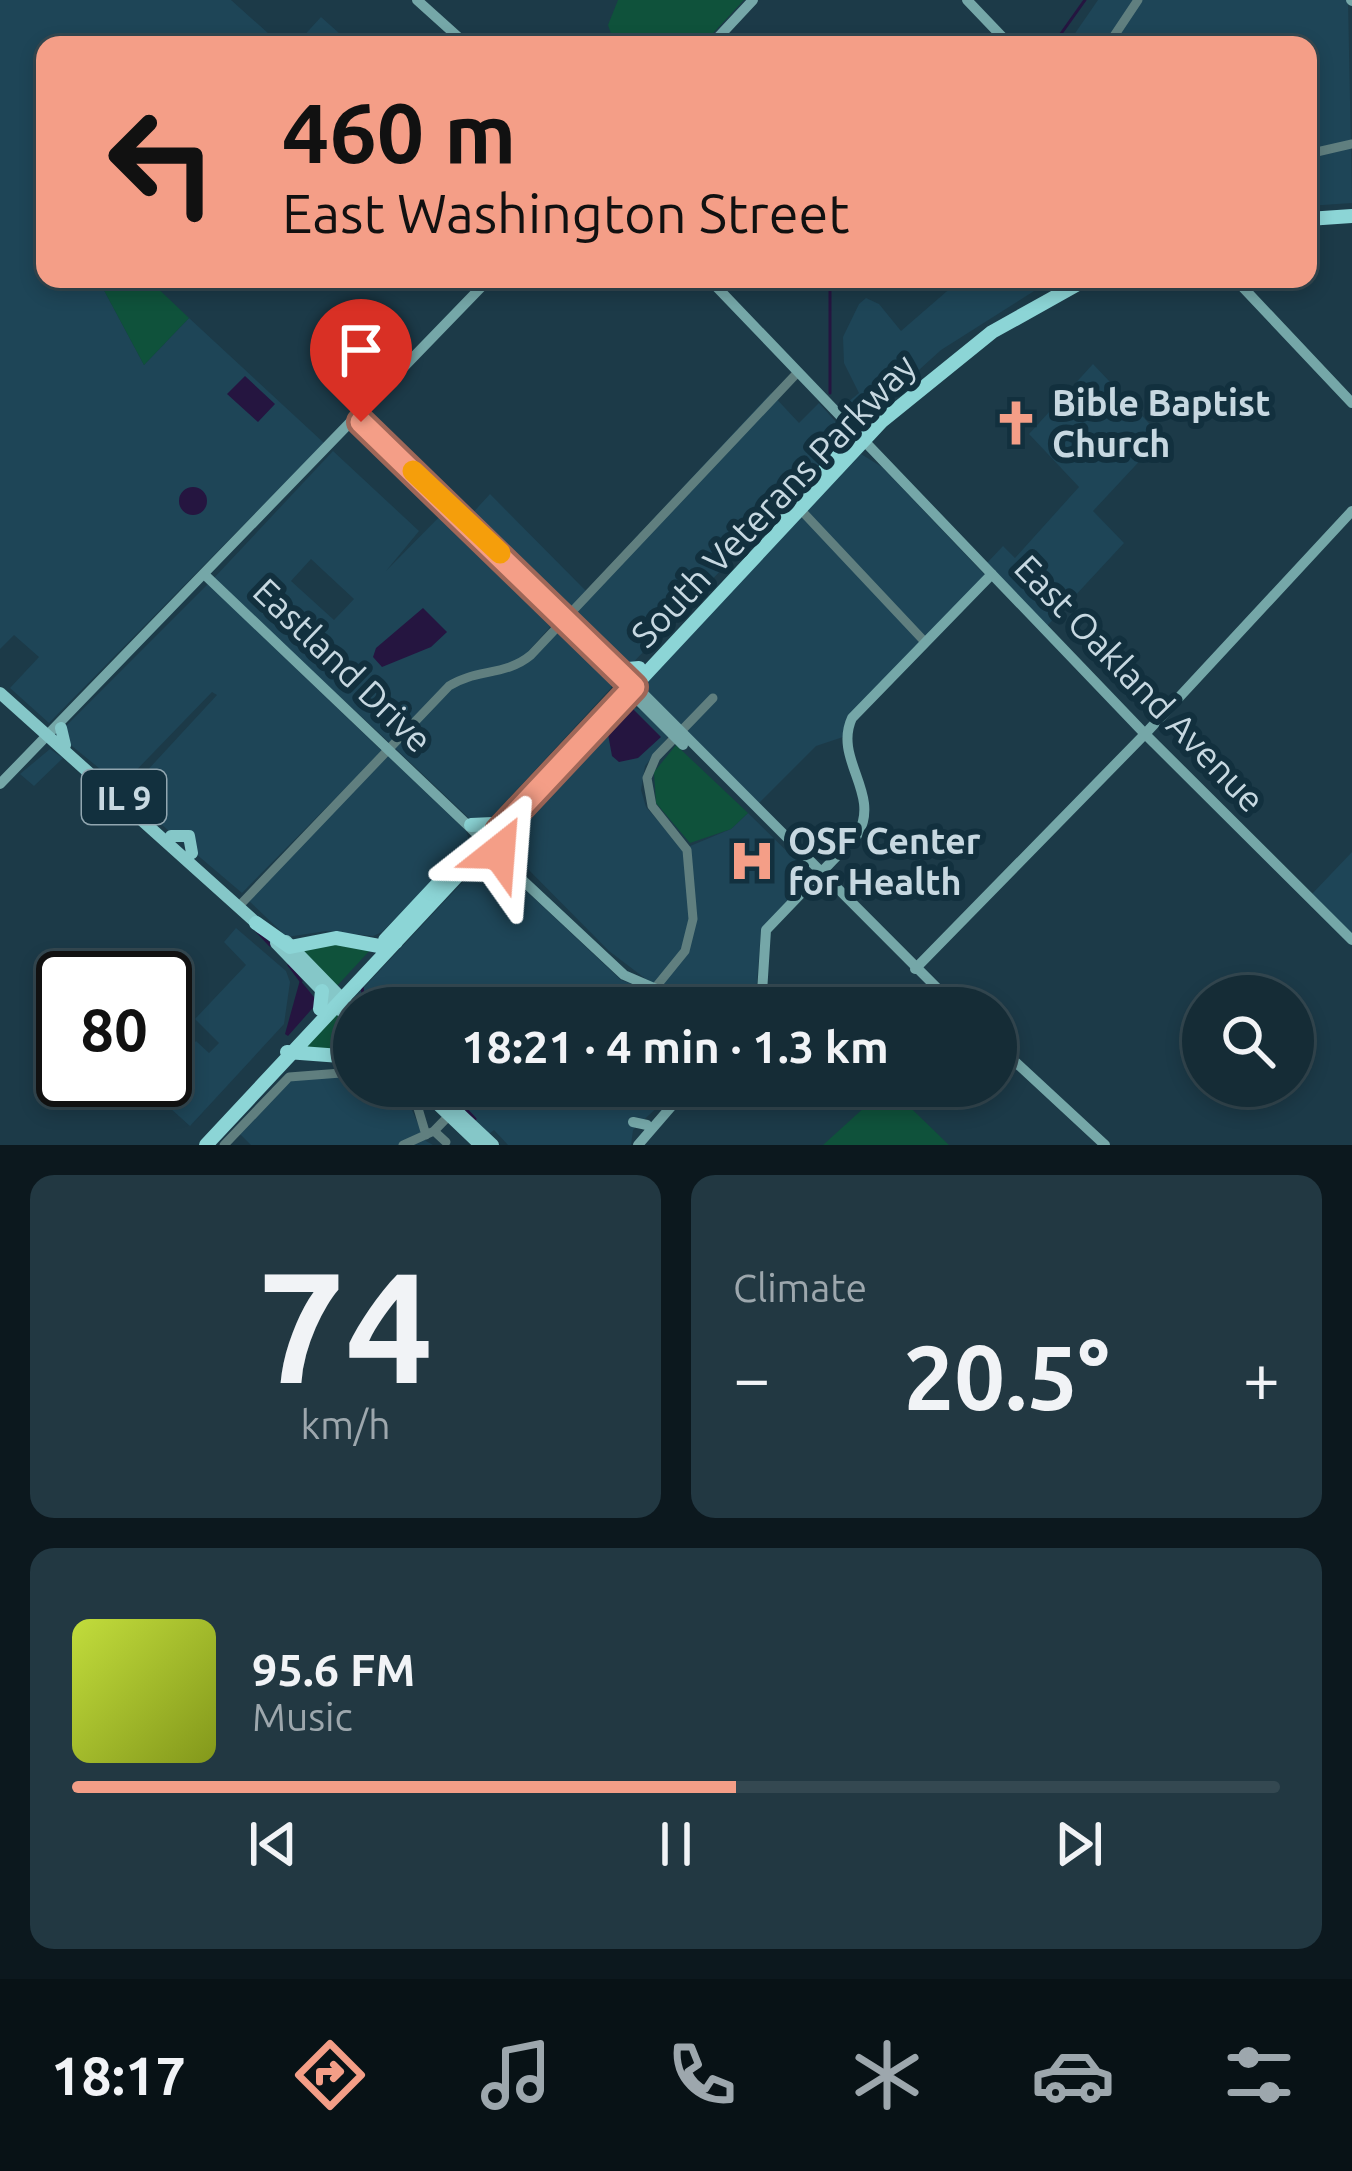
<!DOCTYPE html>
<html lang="en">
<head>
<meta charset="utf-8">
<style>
  body { margin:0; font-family:Ubuntu,sans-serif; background:#223842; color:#f1f3f6; height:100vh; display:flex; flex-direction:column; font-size:45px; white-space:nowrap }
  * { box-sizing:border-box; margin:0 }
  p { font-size:39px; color:#9da7ad }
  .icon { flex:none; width:66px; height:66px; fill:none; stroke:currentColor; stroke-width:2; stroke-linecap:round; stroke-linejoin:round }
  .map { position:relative; height:1145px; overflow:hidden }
  .sheet { display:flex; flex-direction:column; gap:30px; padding:30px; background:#0c181e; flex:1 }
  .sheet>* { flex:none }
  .banner { position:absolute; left:36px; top:36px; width:1281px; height:252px; border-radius:24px; box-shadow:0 6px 18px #0003,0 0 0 3px #344851; background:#f49e87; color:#111; overflow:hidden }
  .controls { position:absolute; left:1182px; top:975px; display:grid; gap:24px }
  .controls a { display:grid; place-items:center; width:132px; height:132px; border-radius:50%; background:#152c36; box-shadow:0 6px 18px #0003,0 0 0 3px #344851; font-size:60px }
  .speed { position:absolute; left:36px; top:951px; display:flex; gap:24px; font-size:60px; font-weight:700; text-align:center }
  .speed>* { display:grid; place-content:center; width:156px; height:156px; border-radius:50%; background:#152c36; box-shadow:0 6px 18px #0003,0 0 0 3px #344851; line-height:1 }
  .speed .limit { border:6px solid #111; border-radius:18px; background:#fff; color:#111 }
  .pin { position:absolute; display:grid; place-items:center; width:102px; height:102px; color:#fff; margin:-123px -51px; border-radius:50% 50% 50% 0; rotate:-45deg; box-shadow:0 0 12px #0007 }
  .pin .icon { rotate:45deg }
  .me { position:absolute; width:132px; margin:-66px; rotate:28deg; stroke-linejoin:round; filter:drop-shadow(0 0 9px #0008) }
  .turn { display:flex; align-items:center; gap:42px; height:252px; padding:0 48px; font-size:54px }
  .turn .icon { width:156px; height:156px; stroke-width:2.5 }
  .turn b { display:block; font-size:84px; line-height:102px }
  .big { font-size:90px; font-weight:700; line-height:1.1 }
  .sheet .card { flex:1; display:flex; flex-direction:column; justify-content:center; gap:18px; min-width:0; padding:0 42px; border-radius:24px; background:#223842 }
  .sheet .dial { align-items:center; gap:0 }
  .dial b { font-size:156px; line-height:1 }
  .song { display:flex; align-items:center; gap:36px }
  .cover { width:144px; height:144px; border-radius:18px; background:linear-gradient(135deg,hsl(70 70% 55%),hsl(70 70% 35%)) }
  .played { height:12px; border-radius:6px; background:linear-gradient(90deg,#f49e87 55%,#344851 55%) }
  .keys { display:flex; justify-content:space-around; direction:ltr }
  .heat { display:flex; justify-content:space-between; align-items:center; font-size:66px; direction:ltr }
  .sheet .tiles { flex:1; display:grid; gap:30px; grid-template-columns:1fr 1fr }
  .card:last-child { grid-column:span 2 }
  .trip { position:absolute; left:333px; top:987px; width:684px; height:120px; border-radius:60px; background:#152c36; box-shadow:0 6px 18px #0003,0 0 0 3px #344851; font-weight:700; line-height:120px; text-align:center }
  .tab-bar { display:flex; height:192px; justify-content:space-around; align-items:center; background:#081216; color:#9da7ad }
  .tab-bar .icon { width:84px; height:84px }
  .tab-bar .on { color:#f49e87 }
  .tab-bar b { font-size:54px; color:#f1f3f6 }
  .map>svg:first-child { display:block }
  .built { fill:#1e4557; fill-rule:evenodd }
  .green { fill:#0f523b }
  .water { fill:#251540 }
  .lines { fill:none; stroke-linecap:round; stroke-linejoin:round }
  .stream { stroke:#251540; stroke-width:3 }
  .tertiary { stroke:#607f7f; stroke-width:9 }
  .secondary { stroke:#75a7a8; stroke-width:10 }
  .primary { stroke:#85c7c8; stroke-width:12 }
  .trunk { stroke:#8cd5d6; stroke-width:14 }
  .route-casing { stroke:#9f6758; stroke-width:30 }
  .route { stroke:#f49e87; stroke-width:21 }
  .slow { stroke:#f59e0b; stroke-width:21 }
  .labels { text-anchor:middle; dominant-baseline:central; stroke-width:12; stroke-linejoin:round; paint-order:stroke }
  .shield { fill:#12303e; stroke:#91a6b0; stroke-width:3 }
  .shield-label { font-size:33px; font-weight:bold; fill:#c7d8e1 }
  .poi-label { font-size:36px; font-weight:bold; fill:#c7d8e1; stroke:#12303e; text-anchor:start }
  .street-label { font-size:36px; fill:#c7d8e1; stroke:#12303e }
</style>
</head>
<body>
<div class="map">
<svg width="1352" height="1145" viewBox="0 0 1352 1145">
  <rect width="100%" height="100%" fill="#1c3a48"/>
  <path class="built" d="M0 0H231L279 43 300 40 321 17 349 42 335 45H45V279H98L144 365 189 318 324 443 49 723 10 688 39 657 14 635 0 649Z
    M1098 0H1348L1352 203 1308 206V45H1067Z
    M961 279H1053L941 350 866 418 851 417 842 407 859 393 844 363 843 337 859 304 866 298 879 304 901 331Z
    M1093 364 1162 437 1093 511 1124 543 1047 626 987 563 1003 546 1015 558 1079 487 1029 434Z
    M771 393 799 423 819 403 844 431V441L626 670 468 518 490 494 586 591Z
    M333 451 419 531 386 571 447 509 557 619 519 662 449 683 390 743 213 579ZM311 559 354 599 334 620 291 581Z
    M861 454 882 467 986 576 846 724 843 737 816 746 756 806 645 689V682Z
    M208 584 382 751 242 893 135 802 132 787 217 695 212 692 121 786 67 742 64 728Z
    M561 627 611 679V688L487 822H473L394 747 449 690 468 679 521 667Z
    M628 705 641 710 668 737 645 766 641 790 646 807 683 849 731 829 748 813 811 875 761 929 755 1008H684L609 951 502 843Z
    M50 749 63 758 34 786 20 774Z
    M388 756 466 831 470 843 382 932 373 936 326 931 287 937 248 900Z
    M1352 852V936L1311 895Z
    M488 855 621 980 651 991 674 1008H364L354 998Z
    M236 928 286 971 290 982 284 1024 190 1126 150 1090 196 1041 209 1053 219 1043 195 1019 246 965 224 942Z
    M354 1074V1086H401L426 1141 433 1145H251L239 1133 288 1080Z
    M442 1086H680L633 1130 631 1145H508L494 1130 489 1134Z"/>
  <path class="green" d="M618 0H744L702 45H615L608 25Z
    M98 279H148L189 318 144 365Z
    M676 745 748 813 731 829 690 843 656 803 654 772Z
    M321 942 373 947 336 987 297 949Z
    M335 1010 354 1027V1054L299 1051Z
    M888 1086 949 1145H823Z"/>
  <path class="water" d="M245 376 275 404 258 422 227 394Z
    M179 501a14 14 0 1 1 28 0a14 14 0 1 1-28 0Z
    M423 608 447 632 431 647 382 667 373 657 376 648Z
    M633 709 661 737 638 758 619 762 612 756 608 734Z
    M300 980 318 1002 288 1036 285 1034Z"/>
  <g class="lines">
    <path class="stream" d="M1053 45 1085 0
      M830 279V393
      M256 930 270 945
      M289 965 301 981
      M362 987 365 1008
      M441 1086 452 1097
      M464 1107 475 1119"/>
    <path class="tertiary" d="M1108 45 1138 0
      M1308 154 1352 144
      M798 507 925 642
      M239 906 449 686C475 669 506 676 531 655L798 372
      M655 988 685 951 693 919 687 850 652 806 647 778 656 757 713 698
      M404 1086 417 1105 426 1135
      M452 1087 457 1100
      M434 1131 446 1142
      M224 1145 289 1077 354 1072
      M403 1145 434 1131 466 1098"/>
    <path class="secondary" d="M417 0 467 45
      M967 0 1010 45
      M1351 0 1352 1
      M711 45 753 0
      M709 279 1145 734 1352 940
      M1235 279 1352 403
      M356 418 550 600 957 1008
      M206 576 521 876
      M607 669 683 745
      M0 784 489 279
      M517 875 624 975 661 991 680 1008
      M915 969 1145 734 1352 511
      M761 1008 766 930 858 834C881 793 833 759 852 718L992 574
      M996 1044 1105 1145
      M633 1122 647 1125
      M638 1145 689 1086"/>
    <path class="primary" d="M0 693 262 928
      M61 728 65 745
      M130 786 132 804
      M171 836H189L192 853
      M286 941 354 1011
      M276 943 354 1024
      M418 1086 480 1145
      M430 1086 493 1145"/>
    <path class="trunk" d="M1308 219 1352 216
      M849 421 869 423
      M782 515 858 435
      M617 670 639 668
      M471 825 493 824
      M256 923 290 947 336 938 379 946 396 942
      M385 940 444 877
      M320 1009 322 991
      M287 1052 354 1057
      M206 1145 882 421 992 332 1087 279"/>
  </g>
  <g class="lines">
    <g class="route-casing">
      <path id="route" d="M361 422 634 687 499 831V852"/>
    </g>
    <use href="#route" class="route"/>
    <path class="slow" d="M413 471 500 553"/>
  </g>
  <defs>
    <g id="church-bare" transform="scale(3.6)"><path d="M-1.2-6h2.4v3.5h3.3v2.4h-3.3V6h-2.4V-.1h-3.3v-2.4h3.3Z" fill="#f49e87" stroke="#12303e" stroke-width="2.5" paint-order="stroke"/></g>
    <g id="hospital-bare" transform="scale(3.6)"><path d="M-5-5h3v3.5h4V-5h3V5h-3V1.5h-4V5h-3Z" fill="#f49e87" stroke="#12303e" stroke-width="2.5" paint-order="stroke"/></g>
  </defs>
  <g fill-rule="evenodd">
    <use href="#church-bare" x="1016" y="423"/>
    <use href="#hospital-bare" x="752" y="861"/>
  </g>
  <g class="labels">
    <rect class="shield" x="82" y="770" width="84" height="54" rx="9"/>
    <g class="shield-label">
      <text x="124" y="797">IL 9</text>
    </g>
    <g class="poi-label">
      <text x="1052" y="402">Bible Baptist<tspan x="1052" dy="41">Church</tspan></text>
      <text x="788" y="840">OSF Center<tspan x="788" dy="41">for Health</tspan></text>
    </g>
    <g class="street-label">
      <text transform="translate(773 500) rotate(-46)">South Veterans Parkway</text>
      <text transform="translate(343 665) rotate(44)">Eastland Drive</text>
      <text transform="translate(1140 683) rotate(46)">East Oakland Avenue</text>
    </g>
  </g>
</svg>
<div class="controls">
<a><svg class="icon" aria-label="search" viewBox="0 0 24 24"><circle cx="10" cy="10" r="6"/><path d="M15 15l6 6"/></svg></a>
</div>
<div class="speed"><div class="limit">80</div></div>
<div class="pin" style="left:361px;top:422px;background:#d93025"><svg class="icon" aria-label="arrive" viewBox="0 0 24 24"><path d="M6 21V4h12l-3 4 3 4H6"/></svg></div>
<svg class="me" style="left:499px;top:852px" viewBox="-20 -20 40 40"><path d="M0-17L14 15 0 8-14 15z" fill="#f49e87" stroke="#fff" stroke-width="4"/></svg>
<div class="trip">18:21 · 4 min · 1.3 km</div>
<div class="banner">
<div class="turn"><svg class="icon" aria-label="left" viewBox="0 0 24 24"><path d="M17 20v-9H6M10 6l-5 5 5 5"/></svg><div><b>460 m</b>East Washington Street</div></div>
</div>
</div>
<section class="sheet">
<div class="tiles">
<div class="card dial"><b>74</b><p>km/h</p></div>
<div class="card"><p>Climate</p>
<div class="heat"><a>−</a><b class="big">20.5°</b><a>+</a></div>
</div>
<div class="card">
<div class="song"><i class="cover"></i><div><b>95.6 FM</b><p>Music</p></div></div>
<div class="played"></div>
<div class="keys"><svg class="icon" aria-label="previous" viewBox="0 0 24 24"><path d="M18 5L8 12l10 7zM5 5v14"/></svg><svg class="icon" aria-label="pause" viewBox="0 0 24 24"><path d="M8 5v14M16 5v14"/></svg><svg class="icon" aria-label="next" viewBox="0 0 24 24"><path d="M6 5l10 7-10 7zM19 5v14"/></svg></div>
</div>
</div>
</section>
<nav class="tab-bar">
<b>18:17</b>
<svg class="icon on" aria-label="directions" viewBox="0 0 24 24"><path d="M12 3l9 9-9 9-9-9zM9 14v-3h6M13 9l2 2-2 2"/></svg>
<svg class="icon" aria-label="music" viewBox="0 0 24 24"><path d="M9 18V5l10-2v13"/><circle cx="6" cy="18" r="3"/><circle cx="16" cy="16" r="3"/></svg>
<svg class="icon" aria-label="phone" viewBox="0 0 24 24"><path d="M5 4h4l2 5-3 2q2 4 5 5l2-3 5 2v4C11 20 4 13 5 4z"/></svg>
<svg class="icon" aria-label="climate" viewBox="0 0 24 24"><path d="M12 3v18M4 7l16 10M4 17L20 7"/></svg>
<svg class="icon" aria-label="car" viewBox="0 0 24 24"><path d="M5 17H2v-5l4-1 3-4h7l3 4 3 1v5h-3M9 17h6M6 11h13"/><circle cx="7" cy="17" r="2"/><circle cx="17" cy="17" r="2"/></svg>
<svg class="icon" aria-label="filters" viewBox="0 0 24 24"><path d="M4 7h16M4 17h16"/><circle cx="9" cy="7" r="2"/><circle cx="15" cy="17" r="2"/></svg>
</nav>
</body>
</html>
